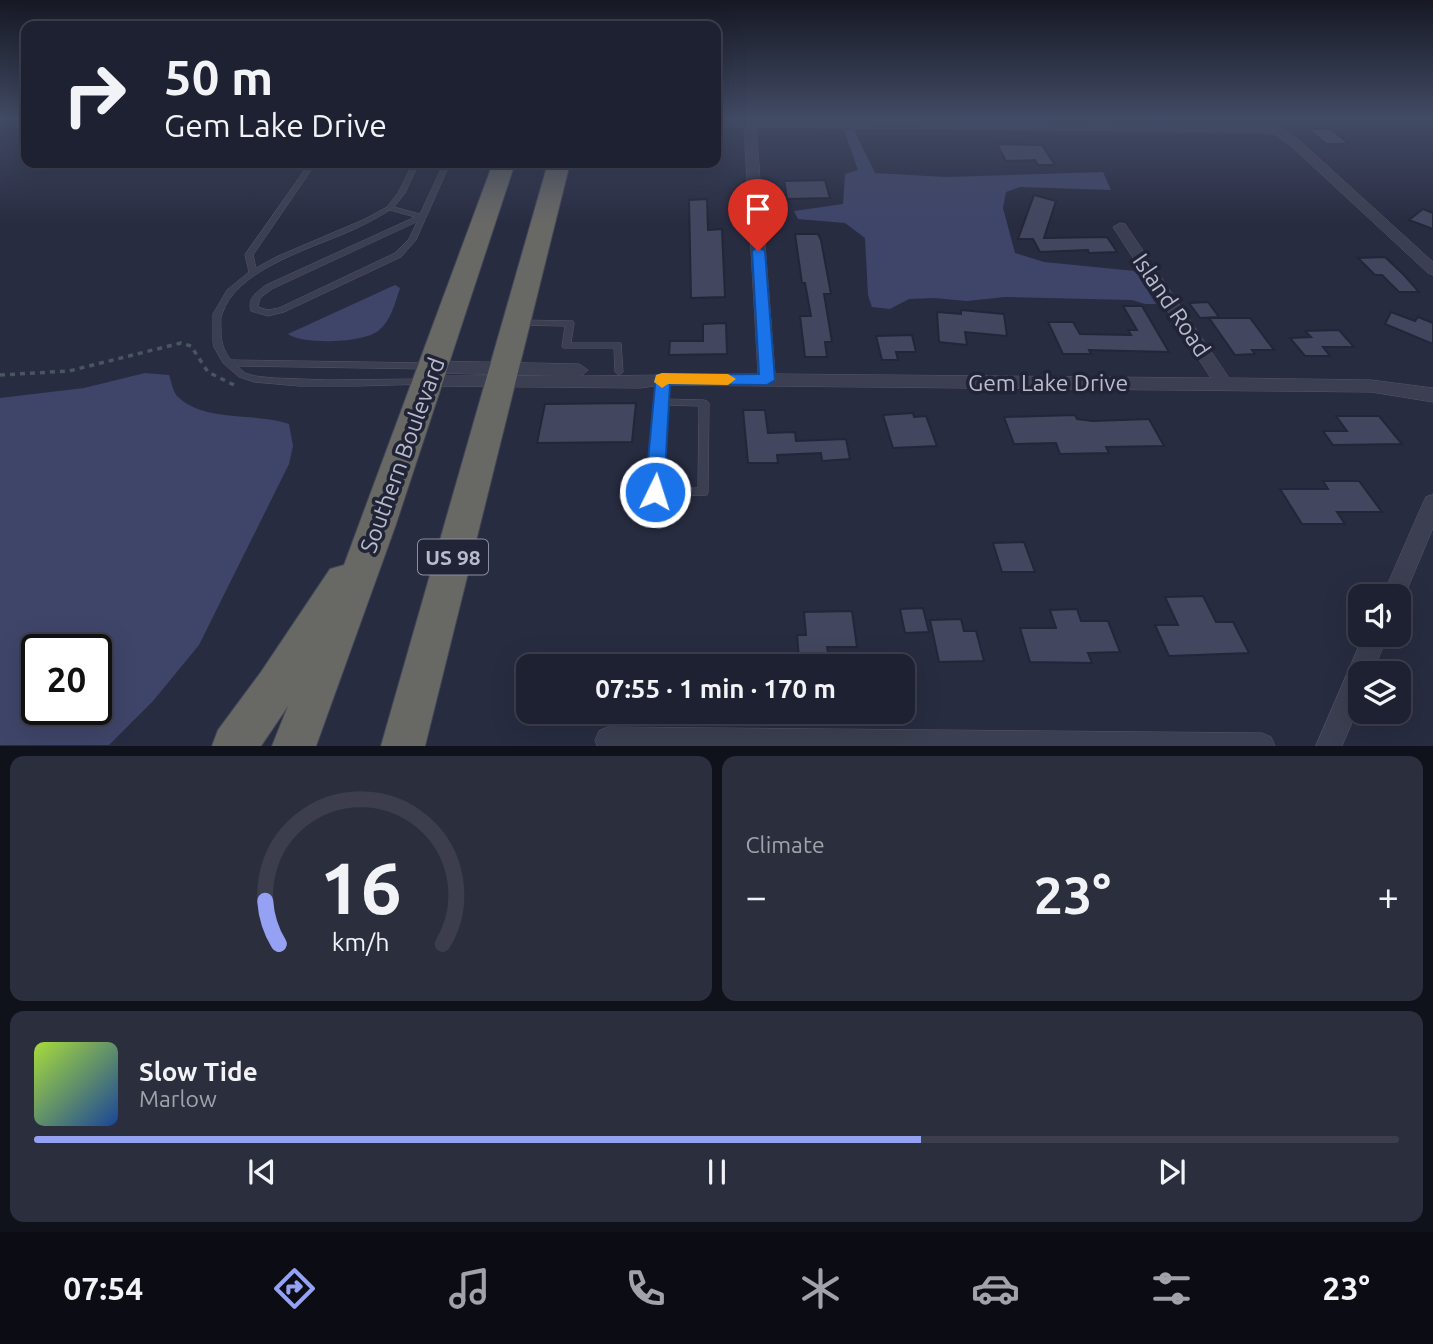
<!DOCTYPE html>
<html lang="en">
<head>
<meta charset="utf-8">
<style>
  body { margin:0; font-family:Ubuntu,sans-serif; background:#2b2e3d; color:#f1f3f6; height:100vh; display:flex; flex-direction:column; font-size:26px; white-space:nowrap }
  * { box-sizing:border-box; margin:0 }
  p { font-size:23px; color:#a1a3ab }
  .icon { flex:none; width:38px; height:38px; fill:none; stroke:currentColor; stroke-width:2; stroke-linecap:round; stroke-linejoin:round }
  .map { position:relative; height:746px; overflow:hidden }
  .drawer { display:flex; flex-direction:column; gap:10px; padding:10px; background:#10121b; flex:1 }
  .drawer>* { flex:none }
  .banner { position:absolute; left:21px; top:21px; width:700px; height:147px; border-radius:14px; box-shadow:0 7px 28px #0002,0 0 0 2px #3c3e4d; background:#1e2131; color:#f1f3f6; overflow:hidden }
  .buttons { position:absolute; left:1348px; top:584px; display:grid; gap:14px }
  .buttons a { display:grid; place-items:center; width:63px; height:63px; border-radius:14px; background:#1e2131; box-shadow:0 7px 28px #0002,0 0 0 2px #3c3e4d; font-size:35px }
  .speed { position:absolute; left:21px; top:634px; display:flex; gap:14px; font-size:35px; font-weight:700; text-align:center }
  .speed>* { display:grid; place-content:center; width:91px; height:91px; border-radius:50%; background:#1e2131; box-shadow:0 7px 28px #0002,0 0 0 2px #3c3e4d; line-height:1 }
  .speed .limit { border:4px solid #111; border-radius:10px; background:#fff; color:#111 }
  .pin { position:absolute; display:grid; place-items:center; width:60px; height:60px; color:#fff; margin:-72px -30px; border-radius:50% 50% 50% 0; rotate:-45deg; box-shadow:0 0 7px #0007 }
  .pin .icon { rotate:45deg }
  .me { position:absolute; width:77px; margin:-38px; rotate:4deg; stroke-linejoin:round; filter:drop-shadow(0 0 5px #0008) }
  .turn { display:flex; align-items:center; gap:24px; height:147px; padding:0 28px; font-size:32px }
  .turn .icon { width:91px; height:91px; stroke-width:2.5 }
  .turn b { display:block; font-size:49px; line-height:60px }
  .big { font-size:52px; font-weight:700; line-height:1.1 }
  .drawer .tile { flex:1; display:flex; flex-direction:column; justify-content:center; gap:10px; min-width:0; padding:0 24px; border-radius:14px; background:#2b2e3d }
  .drawer .dial { align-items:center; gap:0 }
  .dial svg { height:182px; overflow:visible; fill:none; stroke:#3c3e4d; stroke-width:7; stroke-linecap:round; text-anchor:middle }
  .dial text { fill:#f1f3f6; stroke:none }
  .song { display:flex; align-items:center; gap:21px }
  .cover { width:84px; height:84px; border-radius:10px; background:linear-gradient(135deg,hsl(80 70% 55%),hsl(220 70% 35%)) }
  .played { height:7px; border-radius:4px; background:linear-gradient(90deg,#95a2f4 65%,#3c3e4d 65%) }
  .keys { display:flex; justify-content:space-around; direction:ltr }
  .heat { display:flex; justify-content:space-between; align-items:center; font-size:38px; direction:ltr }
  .drawer .tiles { flex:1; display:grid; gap:10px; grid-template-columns:1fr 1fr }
  .tile:last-child { grid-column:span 2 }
  .trip { position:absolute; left:516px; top:654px; width:399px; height:70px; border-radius:14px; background:#1e2131; box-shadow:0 7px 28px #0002,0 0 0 2px #3c3e4d; font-weight:700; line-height:70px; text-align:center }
  .dock { display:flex; height:112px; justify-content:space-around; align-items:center; background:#0c0d14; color:#a1a3ab }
  .dock .icon { width:49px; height:49px }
  .dock .active { color:#95a2f4 }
  .dock b { font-size:32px; color:#f1f3f6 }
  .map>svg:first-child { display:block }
  .water { fill:#3f4569; fill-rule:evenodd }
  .building { fill:#42475f; stroke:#222638; stroke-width:2 }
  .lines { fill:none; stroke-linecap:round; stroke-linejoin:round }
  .service-casing { stroke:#545768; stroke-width:1 }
  .minor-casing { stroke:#545768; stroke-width:1 }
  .trunk-casing { stroke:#434758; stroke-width:2 }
  .path { stroke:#48565f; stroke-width:3.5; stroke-dasharray:5 5; stroke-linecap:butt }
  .service { fill:#3c3f51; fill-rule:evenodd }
  .minor { fill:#3c3f51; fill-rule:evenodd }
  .trunk { fill:#686865; fill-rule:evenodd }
  .route { fill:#1a73e8; stroke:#114b97; stroke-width:2 }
  .slow { fill:#f59e0b }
  .labels { text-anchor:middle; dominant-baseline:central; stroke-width:7; stroke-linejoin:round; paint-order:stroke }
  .shield { fill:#202436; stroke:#8b8e9e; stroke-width:2 }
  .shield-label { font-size:21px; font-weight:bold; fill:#b9bbcb }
  .street-label { font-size:23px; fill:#b9bbcb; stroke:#202436 }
</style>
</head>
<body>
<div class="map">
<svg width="1433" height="746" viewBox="0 0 1433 746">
  <rect width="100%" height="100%" fill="#282c41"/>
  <path class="water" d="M844 130H854L875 173 946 177 1103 172 1111 190 1020 187 1006 192 1003 208 1015 253 1044 262 1135 271 1156 304H1145L1132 300 1005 297 967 301 934 298 909 299 890 309 872 307 868 295 865 238 845 223 798 219 794 211 843 204 845 174 858 170Z
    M395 285 400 288C395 303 391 321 378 331 362 343 304 345 288 334Z
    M145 373 169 375C171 381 173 391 177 396 203 423 256 412 289 424L293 446 289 464 199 645 153 701 109 745H0V398L84 388ZM96 649V709H37V649Z"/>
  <path class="building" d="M1308 129H1331L1349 144H1326Z
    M997 144 1042 145 1055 165H1038L1035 160 1006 161Z
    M825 180 830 198 787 199 784 181Z
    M1034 195 1056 201 1044 238 1107 237 1117 252 1089 253 1088 250 1040 252 1033 239H1018Z
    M707 199 708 230 722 229 725 297 691 298 689 200Z
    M1423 209 1433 213V229L1409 220Z
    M795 234H818L821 240 831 294H824L832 342H825L827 357H805L800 316H811L805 283H802Z
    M1385 257 1404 275 1419 292H1399L1382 275H1375L1358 258Z
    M1208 302 1219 317 1200 318 1189 303Z
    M1123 306H1142L1169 352 1089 350 1091 354H1063L1048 322H1073L1080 334 1131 335 1128 330H1137Z
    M961 310 1004 314 1007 336 965 332 967 345 939 342 937 312 961 314Z
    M1391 312 1415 321 1418 317 1433 323V344L1385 324Z
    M1209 318H1250L1274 350H1252L1255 354 1235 355Z
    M726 323 727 354 669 355 670 341H703V324Z
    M1339 330 1354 347H1323L1330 356H1305L1290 338 1311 337 1305 331Z
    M912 335 916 352H896L898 360H882L876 336Z
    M636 403 632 442 537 443 545 404Z
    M743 410H765L768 433 795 432 796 441 846 439 850 459 822 461 821 453 777 455 778 463H748Z
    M913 413 914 417 926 416 937 446 893 448 883 415Z
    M1075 415 1077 419 1093 421 1149 419 1164 446 1106 447 1109 453 1060 454 1056 443 1014 444 1004 417Z
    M1336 416H1379L1402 444 1333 445 1323 431H1347Z
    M1323 481H1359L1382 512H1337L1345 524H1302L1280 489H1328Z
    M1024 542 1035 572H1002L993 543Z
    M1203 596 1216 622H1233L1249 653 1169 656 1155 625H1178L1165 597Z
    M923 608 929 632 905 633 900 609Z
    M1077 609 1081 621H1108L1120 652 1088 653 1092 663 1030 662 1020 628H1056L1050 610Z
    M852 611 857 647H827L829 658 799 659 797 635H806L804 612Z
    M961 619 964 631H976L984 661 939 662 930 620Z"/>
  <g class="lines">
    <g class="service-casing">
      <path id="service" d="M310 163H316L253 255 256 268 276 257 365 219 387 207 398 193 413 163H419L405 193 394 207 420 214 444 163H450L416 240 401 257 284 312 268 316 251 311C247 298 257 292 266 285L415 217 390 210C374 220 358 228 341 235 305 250 235 272 222 314 220 318 221 325 221 330 221 342 223 350 231 360L429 363 433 366 429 369 237 366 245 373 255 376 274 378 328 380 423 379 427 382 426 384 357 386H299L254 382 239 377 223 363 214 347 213 342V314L227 290 249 272 245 255ZM417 222 409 239 395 253 279 308 268 310 258 307 260 298 272 289Z
        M520 320 573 321 574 323 571 343H621L623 372 619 375 615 372 614 348H563L562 346 565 326 517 325 516 323Z
        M662 376 666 379 665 399 704 400 707 401 709 403 708 492 707 495 655 497 651 496 650 493 658 379ZM665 405 699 406 698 488 660 489Z"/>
    </g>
    <g class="minor-casing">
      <path id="minor" d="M716 119 1254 124 1282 128 1299 140 1433 262V275L1428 273 1291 146 1275 134 1254 132 756 127 775 374 1211 378 1113 227 1120 223 1125 224 1229 378 1371 380 1433 388V402L1371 392 662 385 640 388 423 386 420 382 423 378 429 376H556L434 373 425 367 434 361 579 364 588 370 581 376 758 374 744 127 716 126Z
        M1433 495V528L1404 597 1398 605V597H1382L1423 503 1426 497Z
        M1364 635H1388L1372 674H1360V704L1342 746H1316Z
        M608 727 1262 733 1271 737 1275 746H597L595 740 599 731Z"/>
    </g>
    <g class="trunk-casing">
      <path id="trunk" d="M493 163H515L395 527 316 746H272L288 706 261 746H212L218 730 261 672 330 569 344 565Z
        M548 163H570L425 746H381Z"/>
    </g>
    <path class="path" d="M0 375 69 371 181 343 191 346 208 372 236 386"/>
    <use href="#service" class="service"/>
    <use href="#minor" class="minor"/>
    <use href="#trunk" class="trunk"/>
  </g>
  <linearGradient id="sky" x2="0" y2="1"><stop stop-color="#161824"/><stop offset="0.53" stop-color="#424b65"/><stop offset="1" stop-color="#424b65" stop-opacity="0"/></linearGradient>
  <rect width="1433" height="223" fill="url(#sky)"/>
  <path class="route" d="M758 247 765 251 775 380 767 385 670 384 664 492 661 498 655 500 648 498 645 492 656 375 759 374 752 251Z"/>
  <path class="slow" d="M662 373 728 374 736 379 728 385 668 384 662 388 654 382 656 375Z"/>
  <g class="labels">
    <rect class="shield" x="418" y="539.5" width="70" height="35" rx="5"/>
    <g class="shield-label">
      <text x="453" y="557">US 98</text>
    </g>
    <g class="street-label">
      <text transform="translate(1172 305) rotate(56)">Island Road</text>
      <text x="1048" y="382">Gem Lake Drive</text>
      <text transform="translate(402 455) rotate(-70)">Southern Boulevard</text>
    </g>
  </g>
</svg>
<div class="buttons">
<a><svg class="icon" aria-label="sound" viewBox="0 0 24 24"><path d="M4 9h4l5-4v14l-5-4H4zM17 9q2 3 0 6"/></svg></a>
<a><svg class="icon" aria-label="layers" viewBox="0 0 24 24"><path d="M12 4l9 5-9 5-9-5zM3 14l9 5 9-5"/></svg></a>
</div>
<div class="speed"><div class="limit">20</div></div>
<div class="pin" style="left:758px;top:251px;background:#d93025"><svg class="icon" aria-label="arrive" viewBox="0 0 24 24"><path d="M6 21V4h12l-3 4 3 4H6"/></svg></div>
<svg class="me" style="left:655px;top:492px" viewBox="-20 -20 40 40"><circle r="17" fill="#1a73e8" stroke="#fff" stroke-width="3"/><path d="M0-11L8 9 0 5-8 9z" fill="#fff"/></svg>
<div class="trip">07:55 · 1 min · 170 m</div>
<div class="banner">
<div class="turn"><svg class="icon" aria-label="right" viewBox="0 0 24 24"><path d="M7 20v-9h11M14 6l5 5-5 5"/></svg><div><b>50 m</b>Gem Lake Drive</div></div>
</div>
</div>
<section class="drawer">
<div class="tiles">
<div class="tile dial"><svg viewBox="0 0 100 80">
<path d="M14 69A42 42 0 1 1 86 69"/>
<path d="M14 69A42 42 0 0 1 8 50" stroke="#95a2f4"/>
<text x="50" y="56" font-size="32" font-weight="700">16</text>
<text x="50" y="72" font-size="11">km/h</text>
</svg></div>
<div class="tile"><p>Climate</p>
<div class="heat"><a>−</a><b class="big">23°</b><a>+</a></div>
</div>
<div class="tile">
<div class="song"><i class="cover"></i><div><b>Slow Tide</b><p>Marlow</p></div></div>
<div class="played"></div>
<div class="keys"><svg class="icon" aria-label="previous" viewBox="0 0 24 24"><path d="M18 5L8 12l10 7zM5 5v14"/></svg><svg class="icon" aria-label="pause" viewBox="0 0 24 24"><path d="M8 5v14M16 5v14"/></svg><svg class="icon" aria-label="next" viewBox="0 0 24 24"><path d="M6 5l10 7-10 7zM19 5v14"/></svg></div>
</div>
</div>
</section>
<nav class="dock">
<b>07:54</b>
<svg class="icon active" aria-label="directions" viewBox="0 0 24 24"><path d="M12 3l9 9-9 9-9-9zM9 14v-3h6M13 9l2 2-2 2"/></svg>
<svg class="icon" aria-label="music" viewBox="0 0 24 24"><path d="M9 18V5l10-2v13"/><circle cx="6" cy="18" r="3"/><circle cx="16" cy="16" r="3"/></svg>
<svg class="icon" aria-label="phone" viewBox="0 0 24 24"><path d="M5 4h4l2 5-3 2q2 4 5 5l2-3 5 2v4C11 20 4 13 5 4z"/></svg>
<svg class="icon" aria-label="climate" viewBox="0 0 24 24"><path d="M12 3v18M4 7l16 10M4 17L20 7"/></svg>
<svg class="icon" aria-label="car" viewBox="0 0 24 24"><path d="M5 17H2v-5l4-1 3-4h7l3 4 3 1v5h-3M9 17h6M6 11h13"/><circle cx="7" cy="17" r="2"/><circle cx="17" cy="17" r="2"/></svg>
<svg class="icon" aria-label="filters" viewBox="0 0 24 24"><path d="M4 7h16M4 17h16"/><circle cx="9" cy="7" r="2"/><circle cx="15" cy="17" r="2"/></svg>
<b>23°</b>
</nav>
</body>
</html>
